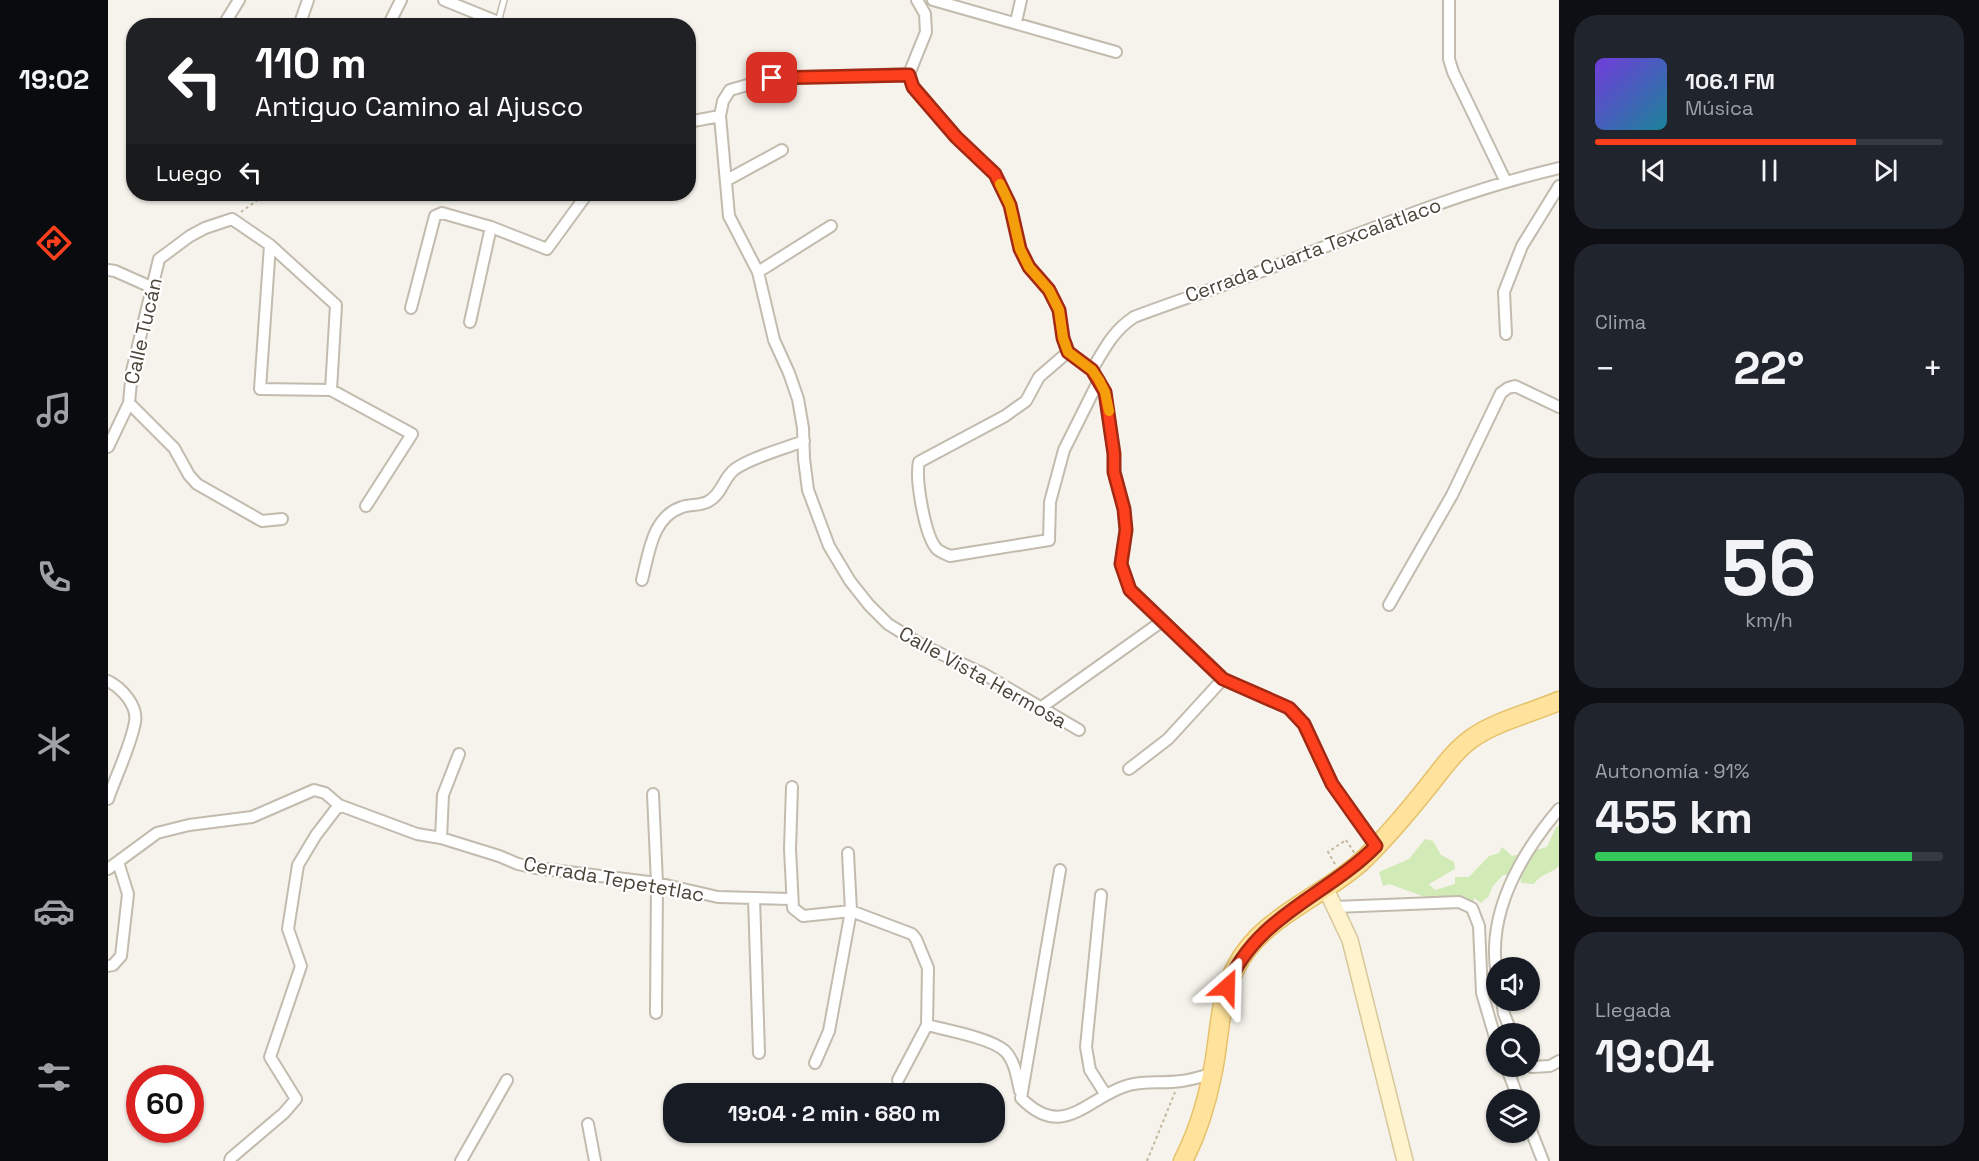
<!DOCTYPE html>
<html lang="es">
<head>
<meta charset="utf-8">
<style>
  body { margin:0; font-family:"Space Grotesk",sans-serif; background:#20242c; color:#f1f3f6; height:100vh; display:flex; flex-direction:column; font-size:22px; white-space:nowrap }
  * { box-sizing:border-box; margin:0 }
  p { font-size:20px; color:#9ea1a6 }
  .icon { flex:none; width:33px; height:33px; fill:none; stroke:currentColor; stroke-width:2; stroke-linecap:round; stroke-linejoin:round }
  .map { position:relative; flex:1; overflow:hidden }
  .sheet { display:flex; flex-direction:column; gap:15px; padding:15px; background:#0d0f14; width:420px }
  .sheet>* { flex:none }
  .banner { position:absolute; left:18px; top:18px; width:570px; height:183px; border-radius:24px; box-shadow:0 2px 4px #0004; background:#202124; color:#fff; overflow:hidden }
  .buttons { position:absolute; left:1378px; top:957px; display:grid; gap:12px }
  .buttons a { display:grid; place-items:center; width:54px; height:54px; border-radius:50%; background:#171b24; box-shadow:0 2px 4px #0004; font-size:30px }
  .speed { position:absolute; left:18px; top:1065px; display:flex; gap:12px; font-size:30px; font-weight:700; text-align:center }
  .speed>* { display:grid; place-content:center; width:78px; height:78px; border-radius:50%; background:#171b24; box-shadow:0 2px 4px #0004; line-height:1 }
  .speed .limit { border:9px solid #d22; background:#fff; color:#111 }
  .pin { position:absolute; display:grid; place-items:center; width:51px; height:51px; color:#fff; margin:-26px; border-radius:12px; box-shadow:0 3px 9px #0006 }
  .me { position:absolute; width:66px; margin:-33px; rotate:25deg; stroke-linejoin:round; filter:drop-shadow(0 0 4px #0008) }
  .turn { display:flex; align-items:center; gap:21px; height:126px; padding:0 30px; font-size:27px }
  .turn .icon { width:78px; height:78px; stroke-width:2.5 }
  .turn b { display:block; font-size:42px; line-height:51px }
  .then { display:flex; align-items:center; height:57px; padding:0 30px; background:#0003; gap:12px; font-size:22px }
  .big { font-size:45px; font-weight:700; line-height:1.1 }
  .sheet .widget { flex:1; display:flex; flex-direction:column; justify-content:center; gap:9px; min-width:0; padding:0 21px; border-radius:24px; background:#20242c }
  .sheet .dial { align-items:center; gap:0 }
  .dial b { font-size:78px; line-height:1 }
  .song { display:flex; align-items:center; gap:18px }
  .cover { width:72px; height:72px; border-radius:9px; background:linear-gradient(135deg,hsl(260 70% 55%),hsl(190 70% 35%)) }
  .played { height:6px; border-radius:3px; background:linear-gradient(90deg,#fc3f1d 75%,#363941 75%) }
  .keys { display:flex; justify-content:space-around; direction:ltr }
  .heat { display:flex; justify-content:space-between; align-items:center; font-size:33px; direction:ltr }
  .charge { height:9px; border-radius:4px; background:linear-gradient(90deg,#34c759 91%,#363941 0) }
  .trip { position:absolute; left:555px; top:1083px; width:342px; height:60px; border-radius:24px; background:#171b24; box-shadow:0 2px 4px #0004; font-weight:700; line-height:60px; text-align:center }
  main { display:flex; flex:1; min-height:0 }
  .menu { display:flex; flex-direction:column; width:108px; justify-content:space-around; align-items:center; background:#090b0e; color:#9ea1a6 }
  .menu .icon { width:42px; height:42px }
  .menu .selected { color:#fc3f1d }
  .menu b { font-size:27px; color:#f1f3f6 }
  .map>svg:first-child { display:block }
  .green { fill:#d2eab5 }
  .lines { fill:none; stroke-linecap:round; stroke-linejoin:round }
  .lane-casing { stroke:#c2bbae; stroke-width:8 }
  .street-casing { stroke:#c2bbae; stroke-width:14 }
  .secondary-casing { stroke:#d6c79b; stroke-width:18 }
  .primary-casing { stroke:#e6c16a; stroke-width:21 }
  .path { stroke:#c4b79f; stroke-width:2; stroke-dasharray:3 3; stroke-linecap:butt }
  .lane { stroke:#fff; stroke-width:5 }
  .street { stroke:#fff; stroke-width:10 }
  .secondary { stroke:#fff3cd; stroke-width:15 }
  .primary { stroke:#ffe39c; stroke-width:18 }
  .path-bridge { stroke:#c4b79f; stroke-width:2; stroke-dasharray:3 3; stroke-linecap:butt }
  .route-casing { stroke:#a42913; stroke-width:15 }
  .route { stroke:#fc3f1d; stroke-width:10 }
  .slow { stroke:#f59e0b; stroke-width:10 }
  .labels { text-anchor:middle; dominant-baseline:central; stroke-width:4.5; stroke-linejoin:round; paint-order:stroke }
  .street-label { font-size:20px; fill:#4b4439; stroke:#fff }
</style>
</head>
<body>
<main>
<nav class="menu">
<b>19:02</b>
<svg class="icon selected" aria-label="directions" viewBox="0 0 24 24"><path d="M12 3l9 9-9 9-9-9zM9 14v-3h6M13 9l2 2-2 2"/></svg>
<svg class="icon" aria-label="music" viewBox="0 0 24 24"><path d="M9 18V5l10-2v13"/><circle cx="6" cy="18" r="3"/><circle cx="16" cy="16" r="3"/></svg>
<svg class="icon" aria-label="phone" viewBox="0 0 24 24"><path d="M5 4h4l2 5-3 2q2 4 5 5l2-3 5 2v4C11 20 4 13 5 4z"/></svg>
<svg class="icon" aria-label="climate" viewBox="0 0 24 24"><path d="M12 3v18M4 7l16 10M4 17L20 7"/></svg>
<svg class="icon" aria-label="car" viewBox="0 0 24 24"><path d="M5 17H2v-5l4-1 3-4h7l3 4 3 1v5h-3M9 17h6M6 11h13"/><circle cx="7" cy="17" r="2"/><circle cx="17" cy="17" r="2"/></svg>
<svg class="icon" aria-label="filters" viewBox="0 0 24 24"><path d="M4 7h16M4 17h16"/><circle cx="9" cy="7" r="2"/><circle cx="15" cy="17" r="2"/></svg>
</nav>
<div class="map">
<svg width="1451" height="1161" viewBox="0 0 1451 1161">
  <rect width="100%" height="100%" fill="#f6f3ec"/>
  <path class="green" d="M1451 825V866C1443 874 1432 874 1426 884L1413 883 1412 873 1395 875 1385 886 1380 897 1373 903 1366 898 1365 910 1334 903 1281 884 1275 886 1271 872 1301 859 1317 839 1325 841 1333 855 1346 862 1347 869 1321 884 1327 890 1347 884V877H1361L1381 856 1391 853 1394 847 1404 856 1439 847 1447 829Z"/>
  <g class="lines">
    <g class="lane-casing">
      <path id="lane" d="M390 22 396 0"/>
    </g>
    <g class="street-casing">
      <path id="street" d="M336 0 390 22 389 26
        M809 0 817 14 818 32 801 74 805 87 848 137 887 175 902 205 912 249 921 267 941 290 951 310 955 338 960 352 984 370 997 392 1006 455V472L1016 509 1018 529 1013 564 1022 589 1115 679 1181 708 1196 724 1224 784 1268 846
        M825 0 1008 52
        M1341 0V59L1345 72 1397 180
        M908 22 913 0
        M115 26 131 0
        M191 26 200 0
        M280 26 293 0
        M801 74 664 78 622 90 615 101 612 116 621 216 650 272 666 340 681 373 690 399 695 428 696 459 700 490 721 546 742 581 761 605 780 624 814 645 876 674 971 730
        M580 122 612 116
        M619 180 674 150
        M162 245 152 389 223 390 304 434 258 506
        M0 270 7 271 43 287
        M650 272 723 226
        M303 308 327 216 334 213 383 227 439 249 479 194
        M362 322 383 227
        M1398 334 1396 292 1414 246 1451 186
        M960 352 931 377 918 401 897 416 811 462C807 479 817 537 829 549 832 552 838 554 842 556L941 540 942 502 956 450 991 380
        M984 370C996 349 1005 331 1026 317 1065 302 1106 289 1146 274 1247 236 1345 193 1451 168
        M21 403 66 448 81 475 89 484 154 521 174 519
        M0 447 21 403 24 371 51 259 82 236 97 228 124 219 162 245 228 305 223 390
        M534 580C541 553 544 517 574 507 582 504 594 506 601 501 614 494 615 478 627 469 644 457 675 449 696 441
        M1281 605 1344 495 1393 393 1400 388 1407 386 1451 407
        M0 681C14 688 30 706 27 722 23 745 8 776 0 799
        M931 709 1053 622
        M1021 769 1060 739 1115 679
        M684 787 682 849 685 908 695 916 743 911 804 934 808 939 820 968 819 1025 790 1080
        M545 794 549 883 548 1013
        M231 805 309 834 333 838 391 856 410 864 428 868 549 883 610 897 683 899
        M333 838 335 795 351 754
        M0 869 49 833 81 825 144 817 206 790 217 793 231 805
        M952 870 913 1098C956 1142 980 1096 1021 1085 1039 1080 1055 1084 1073 1081 1083 1080 1094 1076 1105 1074
        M993 895 978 1047 982 1070 998 1095
        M646 898 651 1053
        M1227 907 1351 902 1364 908 1371 926 1374 993 1389 1044
        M0 966 5 965 13 956 20 894 10 862
        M1389 975C1378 914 1413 854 1451 809
        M1394 1000 1396 1014 1404 1034
        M819 1025C838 1030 883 1038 897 1051 907 1061 909 1078 912 1091
        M707 1063 721 1031 743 911 740 853
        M1422 1064 1424 1067 1442 1066 1451 1061
        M1398 1066 1411 1100
        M480 1124 487 1161
        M1422 1128 1435 1161
        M122 1161 123 1158 176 1113 188 1099 162 1057 193 966 180 929 190 865 208 835 231 805
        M353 1161 399 1080"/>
    </g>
    <g class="secondary-casing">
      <path id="secondary" d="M1217 887 1242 940 1297 1161"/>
    </g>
    <g class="primary-casing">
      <path id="primary" d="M1075 1161C1089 1134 1098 1105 1104 1075 1112 1040 1110 1002 1127 969 1152 917 1214 898 1254 861 1277 839 1298 814 1318 789 1332 772 1345 752 1363 739 1388 721 1423 713 1451 701"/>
    </g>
    <path class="path" d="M133 212 158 194
      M1227 864 1220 852 1238 840
      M1039 1161 1067 1092"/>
    <use href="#lane" class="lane"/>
    <use href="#street" class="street"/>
    <use href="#secondary" class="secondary"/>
    <use href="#primary" class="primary"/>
    <path class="path-bridge" d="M1238 840 1258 871"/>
  </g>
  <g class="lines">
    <g class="route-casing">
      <path id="route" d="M664 78 801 75 805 87 848 137 887 174 902 205 912 249 921 267 941 290 951 310 955 338 960 352 984 370 997 392 1006 454V472L1016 509 1018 530 1013 564 1022 590 1115 679 1181 708 1196 724 1224 784 1268 846C1219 896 1147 916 1119 987"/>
    </g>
    <use href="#route" class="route"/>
    <path class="slow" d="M892 184 902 205 912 249 921 267 941 290 951 310 955 338 960 352 984 370 991 380 997 392 1001 411"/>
  </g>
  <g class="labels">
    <g class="street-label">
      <text transform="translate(1205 250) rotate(-20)">Cerrada Cuarta Texcalatlaco</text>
      <text transform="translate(35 331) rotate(-77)">Calle Tucán</text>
      <text transform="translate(875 677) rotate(29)">Calle Vista Hermosa</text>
      <text transform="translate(506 879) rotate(10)">Cerrada Tepetetlac</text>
    </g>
  </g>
</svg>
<div class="buttons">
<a><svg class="icon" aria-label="sound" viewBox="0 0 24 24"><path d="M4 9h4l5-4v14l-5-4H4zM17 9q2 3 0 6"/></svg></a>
<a><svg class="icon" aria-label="search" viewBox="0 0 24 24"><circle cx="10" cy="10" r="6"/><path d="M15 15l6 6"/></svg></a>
<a><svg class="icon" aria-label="layers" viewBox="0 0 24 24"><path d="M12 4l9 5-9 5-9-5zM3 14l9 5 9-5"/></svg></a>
</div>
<div class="speed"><div class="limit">60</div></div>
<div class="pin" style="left:664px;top:78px;background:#d93025"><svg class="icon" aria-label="arrive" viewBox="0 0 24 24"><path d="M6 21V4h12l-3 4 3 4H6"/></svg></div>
<svg class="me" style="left:1119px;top:987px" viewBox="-20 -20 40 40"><path d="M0-17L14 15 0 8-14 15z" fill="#fc3f1d" stroke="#fff" stroke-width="4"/></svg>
<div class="trip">19:04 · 2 min · 680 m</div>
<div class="banner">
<div class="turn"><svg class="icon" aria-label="left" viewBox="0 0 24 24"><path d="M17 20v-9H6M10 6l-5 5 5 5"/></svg><div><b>110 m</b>Antiguo Camino al Ajusco</div></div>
<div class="then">Luego<svg class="icon" aria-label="left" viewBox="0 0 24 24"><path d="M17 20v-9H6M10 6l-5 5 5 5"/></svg></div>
</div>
</div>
<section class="sheet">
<div class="widget">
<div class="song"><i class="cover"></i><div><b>106.1 FM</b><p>Música</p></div></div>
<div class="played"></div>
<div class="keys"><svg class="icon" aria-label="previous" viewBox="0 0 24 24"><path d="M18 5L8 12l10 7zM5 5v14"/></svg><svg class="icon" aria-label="pause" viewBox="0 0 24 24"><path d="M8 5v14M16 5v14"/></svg><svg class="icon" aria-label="next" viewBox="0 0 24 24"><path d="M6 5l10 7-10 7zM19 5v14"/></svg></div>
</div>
<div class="widget"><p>Clima</p>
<div class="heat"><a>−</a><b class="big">22°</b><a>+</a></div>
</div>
<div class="widget dial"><b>56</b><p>km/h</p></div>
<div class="widget"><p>Autonomía · 91%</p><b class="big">455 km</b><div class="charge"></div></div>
<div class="widget"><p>Llegada</p><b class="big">19:04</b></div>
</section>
</main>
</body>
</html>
